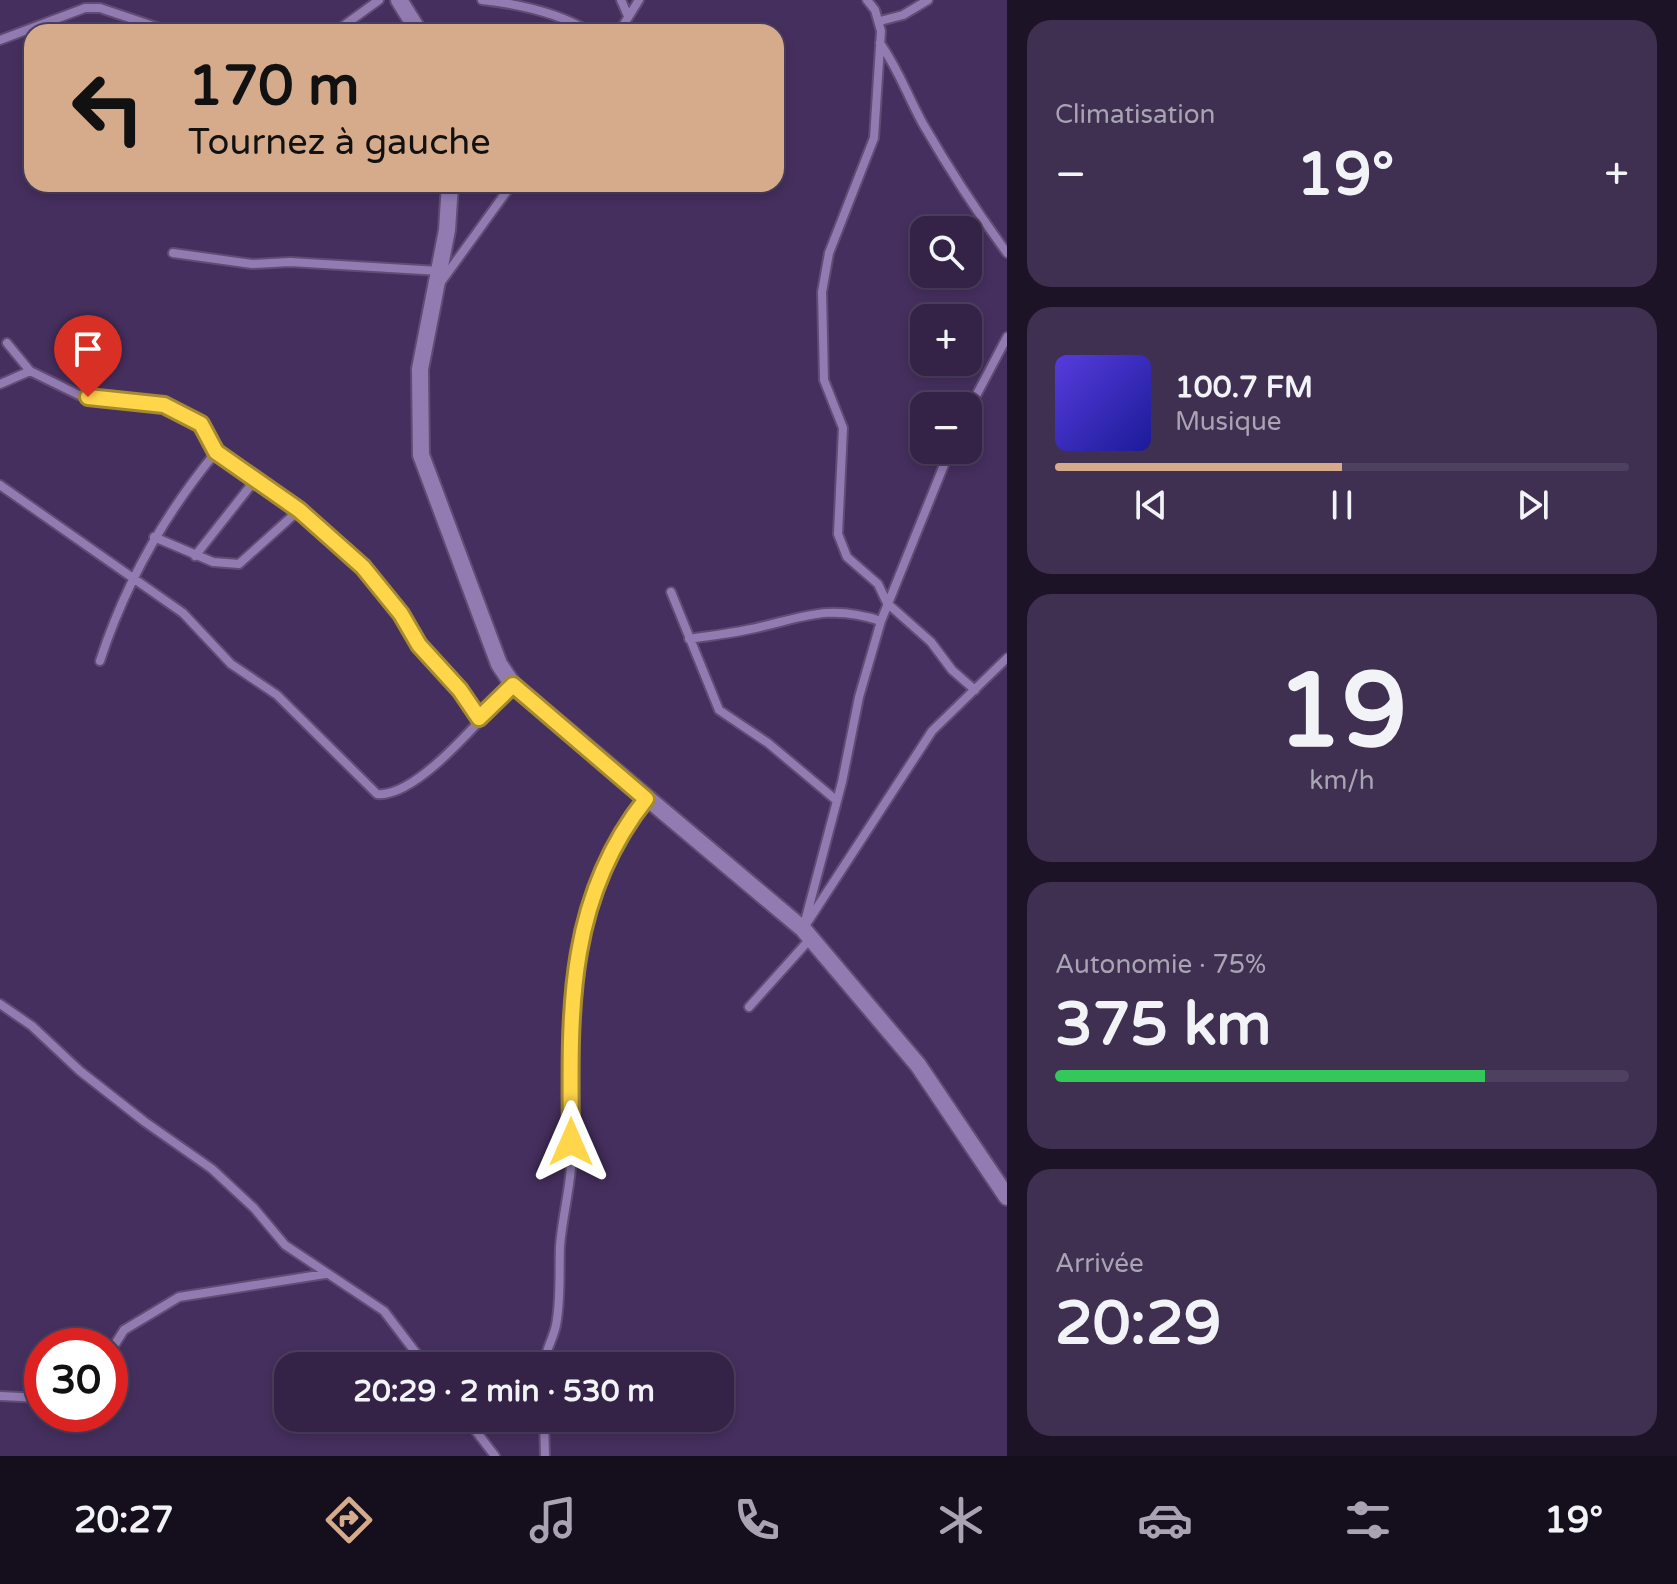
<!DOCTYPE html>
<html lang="fr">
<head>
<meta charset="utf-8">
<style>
  body { margin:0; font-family:"Varela Round",sans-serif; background:#3f2f51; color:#f1f3f6; height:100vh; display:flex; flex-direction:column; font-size:30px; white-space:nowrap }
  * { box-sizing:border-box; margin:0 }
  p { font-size:26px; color:#a9a4b3 }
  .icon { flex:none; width:44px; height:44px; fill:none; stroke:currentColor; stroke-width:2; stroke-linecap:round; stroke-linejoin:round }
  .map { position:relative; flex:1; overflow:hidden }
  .side { display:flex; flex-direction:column; gap:20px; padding:20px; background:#1d1326; width:670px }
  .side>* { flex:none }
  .banner { position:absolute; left:24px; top:24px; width:760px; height:168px; border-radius:24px; box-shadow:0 4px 12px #0003,0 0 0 2px #4e405f; background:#d6ab8b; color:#111; overflow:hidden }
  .controls { position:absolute; left:910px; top:216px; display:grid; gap:16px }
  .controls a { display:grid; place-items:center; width:72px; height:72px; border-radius:16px; background:#342346; box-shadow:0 4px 12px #0003,0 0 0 2px #4e405f; font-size:40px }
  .speed { position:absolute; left:24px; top:1328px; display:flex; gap:16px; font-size:40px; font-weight:700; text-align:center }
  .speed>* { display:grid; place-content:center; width:104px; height:104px; border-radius:50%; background:#342346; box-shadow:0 4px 12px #0003,0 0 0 2px #4e405f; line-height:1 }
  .speed .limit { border:12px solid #d22; background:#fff; color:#111 }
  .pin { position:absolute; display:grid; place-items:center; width:68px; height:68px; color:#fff; margin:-82px -34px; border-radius:50% 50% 50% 0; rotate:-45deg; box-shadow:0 0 8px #0007 }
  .pin .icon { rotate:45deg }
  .me { position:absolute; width:88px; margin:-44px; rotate:0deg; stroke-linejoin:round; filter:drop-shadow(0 0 6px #0008) }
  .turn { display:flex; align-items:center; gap:28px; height:168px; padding:0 32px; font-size:36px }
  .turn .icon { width:104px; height:104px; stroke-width:2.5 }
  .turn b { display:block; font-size:56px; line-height:68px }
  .big { font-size:60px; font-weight:700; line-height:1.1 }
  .side .widget { flex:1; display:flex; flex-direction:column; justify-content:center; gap:12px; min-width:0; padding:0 28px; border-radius:24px; background:#3f2f51 }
  .side .dial { align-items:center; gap:0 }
  .dial b { font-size:104px; line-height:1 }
  .song { display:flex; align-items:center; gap:24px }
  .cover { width:96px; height:96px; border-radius:12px; background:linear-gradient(135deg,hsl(250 70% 55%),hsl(240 70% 35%)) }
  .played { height:8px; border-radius:4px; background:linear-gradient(90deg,#d6ab8b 50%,#4e405f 50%) }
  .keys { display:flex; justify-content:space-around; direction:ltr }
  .heat { display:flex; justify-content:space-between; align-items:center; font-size:44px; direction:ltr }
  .charge { height:12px; border-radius:6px; background:linear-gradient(90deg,#34c759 75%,#4e405f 0) }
  .trip { position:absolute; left:274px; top:1352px; width:460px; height:80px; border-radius:24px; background:#342346; box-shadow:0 4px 12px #0003,0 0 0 2px #4e405f; font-weight:700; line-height:80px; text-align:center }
  .menu { display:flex; height:128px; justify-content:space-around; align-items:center; background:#150e1c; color:#a9a4b3 }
  .menu .icon { width:56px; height:56px }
  .menu .selected { color:#d6ab8b }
  .menu b { font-size:36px; color:#f1f3f6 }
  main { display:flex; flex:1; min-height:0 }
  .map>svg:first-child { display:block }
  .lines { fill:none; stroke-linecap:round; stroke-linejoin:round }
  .street-casing { stroke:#604c74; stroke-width:12 }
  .secondary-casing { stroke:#604c74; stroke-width:20 }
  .street { stroke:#927bb1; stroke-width:8 }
  .secondary { stroke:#927bb1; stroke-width:16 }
  .route-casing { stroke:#a68a30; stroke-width:20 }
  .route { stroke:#ffd54a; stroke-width:14 }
</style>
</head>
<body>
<main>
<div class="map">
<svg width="1007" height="1456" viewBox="0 0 1007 1456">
  <rect width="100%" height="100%" fill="#452f5e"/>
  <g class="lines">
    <g class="street-casing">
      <path id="street" d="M482 0C518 4 559 13 590 32
        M621 0 628 16
        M867 0 875 10 881 31 874 138 829 253 822 292 824 380 843 428 838 534 847 557 878 584 887 603 931 642 952 670 975 690
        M880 21 903 15 928 0
        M335 32 379 0
        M619 32 639 0
        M0 40 85 8H100L171 32
        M880 43C900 72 907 95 923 124 949 169 977 212 1007 253
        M173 253 252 264 290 262 439 271
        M441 282 512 184
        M7 343 30 371 79 395 164 405 201 424 216 452 299 510 363 567 401 614 419 645 460 690 479 718
        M0 384 30 371
        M968 411 1007 337
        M950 450 881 621 859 697 842 782 803 929 932 731 1007 658
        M0 485 183 613 231 664 277 695 377 794C418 798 484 714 513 685
        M154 537 213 562 239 564 299 510
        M195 556 255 480
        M671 592 719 710 768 743 836 800
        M689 639C708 636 727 634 746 630 798 620 825 602 881 621
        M100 661C125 584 164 515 216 452
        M0 1004 32 1026 80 1071 145 1122 212 1169 254 1208 285 1245 384 1311 426 1366
        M749 1007 810 939
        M110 1352 124 1330 179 1297 325 1274
        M544 1366C545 1350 553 1340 556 1325 561 1300 559 1272 560 1246 562 1220 569 1193 571 1167 578 1028 551 918 646 799
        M0 1396 42 1398
        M466 1418 495 1456
        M544 1418 545 1456"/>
    </g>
    <g class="secondary-casing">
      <path id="secondary" d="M399 0 419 32
        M450 184 447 230 420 369 421 455 499 664 513 685 803 929 918 1065 1007 1197"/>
    </g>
    <use href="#street" class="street"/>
    <use href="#secondary" class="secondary"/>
  </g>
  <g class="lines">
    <g class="route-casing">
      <path id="route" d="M88 397 164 405 201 424 216 452 299 510 363 567 401 614 419 645 460 690 479 718 513 685 646 799C564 902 570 1017 571 1142"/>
    </g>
    <use href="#route" class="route"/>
  </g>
</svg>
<div class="controls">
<a><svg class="icon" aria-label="search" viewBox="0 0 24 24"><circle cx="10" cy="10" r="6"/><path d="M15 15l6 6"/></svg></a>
<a>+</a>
<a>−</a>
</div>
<div class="speed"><div class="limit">30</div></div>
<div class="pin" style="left:88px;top:397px;background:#d93025"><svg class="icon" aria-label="arrive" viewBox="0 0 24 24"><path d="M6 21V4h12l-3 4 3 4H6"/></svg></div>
<svg class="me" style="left:571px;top:1142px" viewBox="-20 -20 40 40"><path d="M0-17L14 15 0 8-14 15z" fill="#ffd54a" stroke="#fff" stroke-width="4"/></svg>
<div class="trip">20:29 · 2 min · 530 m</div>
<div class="banner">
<div class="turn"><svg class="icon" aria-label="left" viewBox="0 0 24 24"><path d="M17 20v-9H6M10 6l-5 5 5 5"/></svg><div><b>170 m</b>Tournez à gauche</div></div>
</div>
</div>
<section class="side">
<div class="widget"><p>Climatisation</p>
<div class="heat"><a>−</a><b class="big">19°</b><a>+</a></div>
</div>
<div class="widget">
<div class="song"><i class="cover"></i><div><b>100.7 FM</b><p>Musique</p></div></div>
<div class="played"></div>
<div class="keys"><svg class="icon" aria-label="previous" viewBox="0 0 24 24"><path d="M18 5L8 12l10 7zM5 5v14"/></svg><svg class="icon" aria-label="pause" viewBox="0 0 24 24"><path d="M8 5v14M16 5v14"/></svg><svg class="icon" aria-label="next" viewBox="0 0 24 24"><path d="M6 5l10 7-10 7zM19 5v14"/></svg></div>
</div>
<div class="widget dial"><b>19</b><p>km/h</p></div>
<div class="widget"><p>Autonomie · 75%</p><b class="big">375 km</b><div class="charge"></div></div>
<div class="widget"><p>Arrivée</p><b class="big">20:29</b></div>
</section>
</main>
<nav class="menu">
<b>20:27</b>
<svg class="icon selected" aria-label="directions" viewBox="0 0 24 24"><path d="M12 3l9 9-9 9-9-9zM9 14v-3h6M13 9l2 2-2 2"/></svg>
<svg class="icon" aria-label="music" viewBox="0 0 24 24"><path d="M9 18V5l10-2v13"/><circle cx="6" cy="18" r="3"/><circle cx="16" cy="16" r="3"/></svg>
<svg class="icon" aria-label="phone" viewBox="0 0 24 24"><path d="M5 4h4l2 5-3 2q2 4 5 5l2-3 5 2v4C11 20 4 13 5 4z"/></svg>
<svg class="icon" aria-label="climate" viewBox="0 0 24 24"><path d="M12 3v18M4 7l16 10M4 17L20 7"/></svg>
<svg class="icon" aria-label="car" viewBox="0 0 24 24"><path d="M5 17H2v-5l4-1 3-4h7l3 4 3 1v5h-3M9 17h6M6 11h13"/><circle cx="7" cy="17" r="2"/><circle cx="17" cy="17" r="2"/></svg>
<svg class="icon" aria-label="filters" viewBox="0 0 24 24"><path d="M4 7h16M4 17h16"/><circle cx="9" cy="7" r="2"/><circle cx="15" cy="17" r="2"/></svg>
<b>19°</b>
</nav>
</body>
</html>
